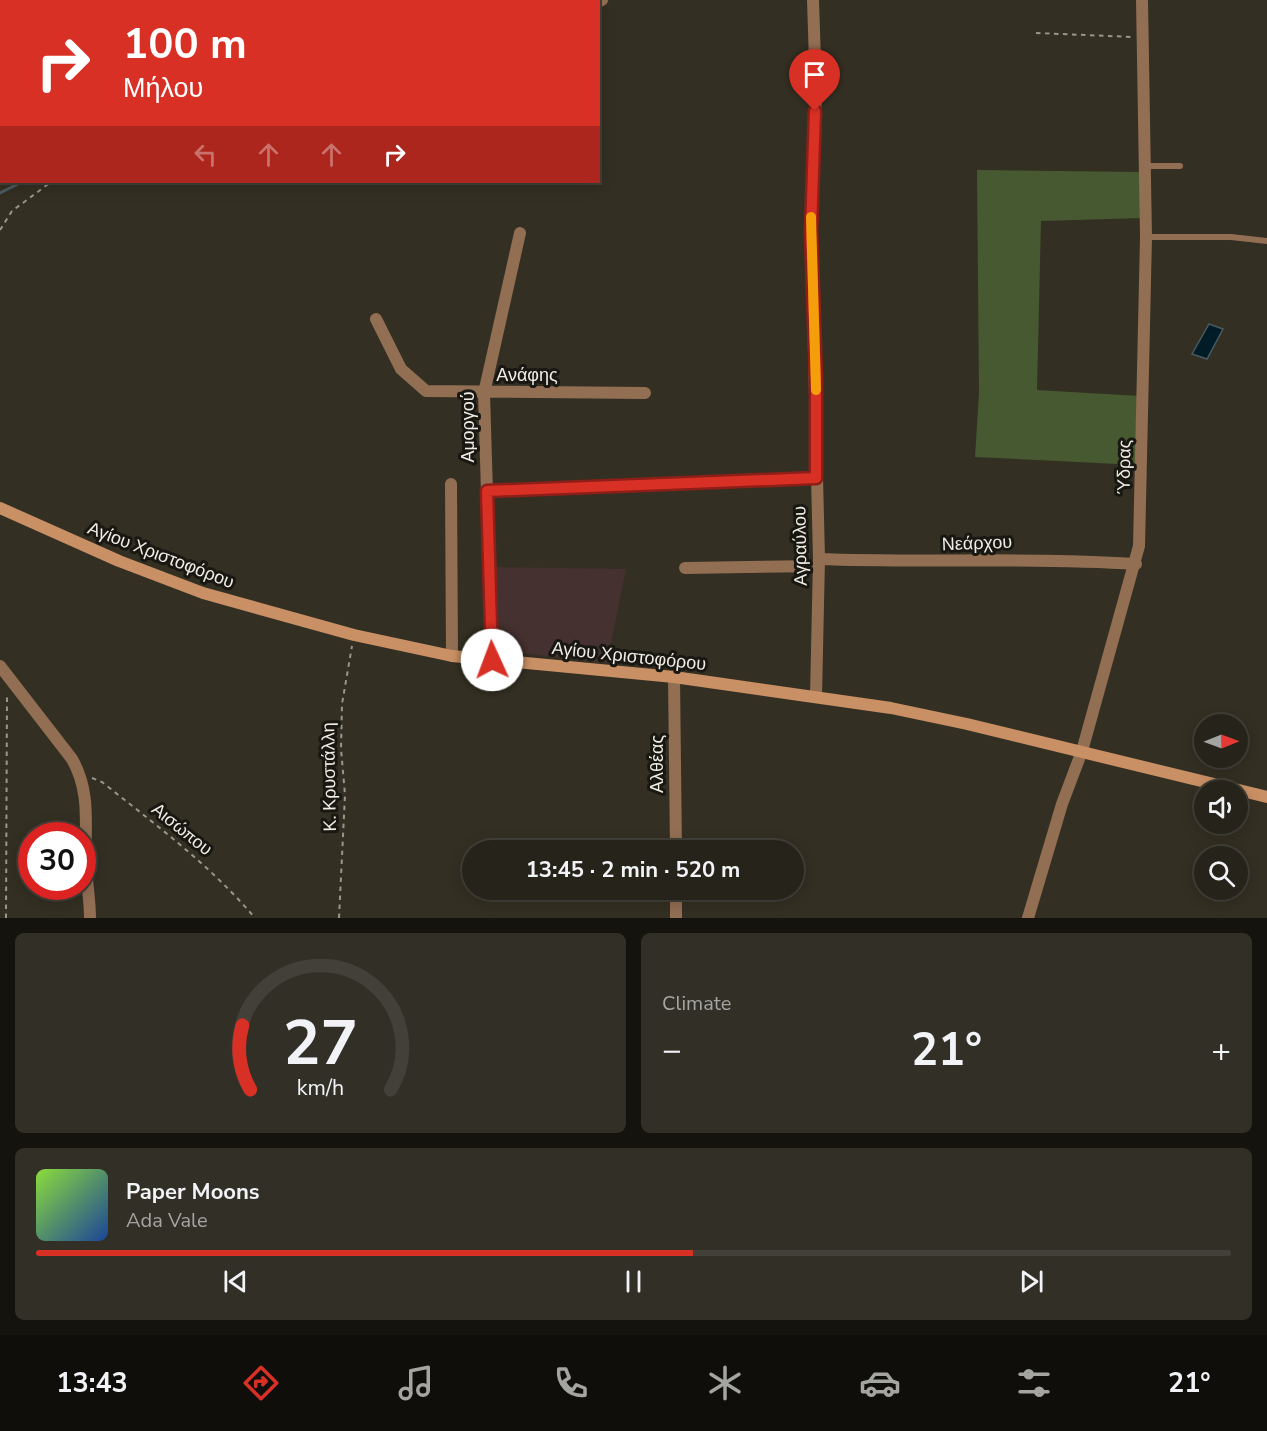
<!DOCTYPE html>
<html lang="en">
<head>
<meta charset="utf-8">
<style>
  body { margin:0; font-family:"Nunito Sans",sans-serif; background:#322f27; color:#f1f3f6; height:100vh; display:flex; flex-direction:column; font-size:22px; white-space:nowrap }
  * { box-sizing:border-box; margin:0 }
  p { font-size:20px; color:#a4a4a2 }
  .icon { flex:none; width:33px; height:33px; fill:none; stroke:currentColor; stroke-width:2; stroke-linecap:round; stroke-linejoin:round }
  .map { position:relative; height:918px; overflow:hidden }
  .drawer { display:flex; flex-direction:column; gap:15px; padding:15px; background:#15130e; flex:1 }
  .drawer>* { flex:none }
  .banner { position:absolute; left:0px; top:0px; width:600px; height:183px; box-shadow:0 3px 15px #0003,0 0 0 2px #424039; background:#d93025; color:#fff; overflow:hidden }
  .needle { width:39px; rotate:89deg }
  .buttons { position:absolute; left:1194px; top:714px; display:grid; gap:12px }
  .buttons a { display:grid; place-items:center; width:54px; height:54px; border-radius:50%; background:#26231a; box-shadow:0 3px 15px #0003,0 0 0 2px #424039; font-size:30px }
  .speed { position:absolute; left:18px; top:822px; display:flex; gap:12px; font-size:30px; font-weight:700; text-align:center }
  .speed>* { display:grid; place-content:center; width:78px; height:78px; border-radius:50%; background:#26231a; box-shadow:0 3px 15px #0003,0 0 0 2px #424039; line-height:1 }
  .speed .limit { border:9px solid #d22; background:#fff; color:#111 }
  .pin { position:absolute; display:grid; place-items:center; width:51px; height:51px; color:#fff; margin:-62px -26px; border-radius:50% 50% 50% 0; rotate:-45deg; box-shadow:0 0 6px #0007 }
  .pin .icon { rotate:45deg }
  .me { position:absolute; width:66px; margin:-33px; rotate:358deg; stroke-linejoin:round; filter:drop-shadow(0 0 4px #0008) }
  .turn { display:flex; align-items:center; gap:21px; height:126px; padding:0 24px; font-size:27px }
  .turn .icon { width:78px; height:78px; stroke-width:2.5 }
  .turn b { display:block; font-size:42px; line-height:51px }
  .lanes { display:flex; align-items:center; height:57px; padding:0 24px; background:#0003; justify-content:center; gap:30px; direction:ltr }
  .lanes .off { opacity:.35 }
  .big { font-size:45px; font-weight:700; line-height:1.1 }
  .drawer .card { flex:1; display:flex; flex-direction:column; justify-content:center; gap:9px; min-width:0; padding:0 21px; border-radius:9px; background:#322f27 }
  .drawer .dial { align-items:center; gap:0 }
  .dial svg { height:156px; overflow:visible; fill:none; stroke:#424039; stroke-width:7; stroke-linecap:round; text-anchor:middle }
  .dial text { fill:#f1f3f6; stroke:none }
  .song { display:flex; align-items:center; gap:18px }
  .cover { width:72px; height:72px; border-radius:9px; background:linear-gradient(135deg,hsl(90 70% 55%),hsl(220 70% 35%)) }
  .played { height:6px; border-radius:3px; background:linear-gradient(90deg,#d93025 55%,#424039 55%) }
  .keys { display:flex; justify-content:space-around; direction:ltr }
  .heat { display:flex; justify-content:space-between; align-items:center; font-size:33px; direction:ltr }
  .drawer .tiles { flex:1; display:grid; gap:15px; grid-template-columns:1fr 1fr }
  .card:last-child { grid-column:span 2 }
  .trip { position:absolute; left:462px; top:840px; width:342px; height:60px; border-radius:30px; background:#26231a; box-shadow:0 3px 15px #0003,0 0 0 2px #424039; font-weight:700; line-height:60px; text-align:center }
  .dock { display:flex; height:96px; justify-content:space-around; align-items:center; background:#0f0e0a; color:#a4a4a2 }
  .dock .icon { width:42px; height:42px }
  .dock .on { color:#d93025 }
  .dock b { font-size:27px; color:#f1f3f6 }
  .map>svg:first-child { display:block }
  .industrial { fill:#45312f }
  .green { fill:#465931 }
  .water { fill:#001c27; stroke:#485a60; stroke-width:1.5 }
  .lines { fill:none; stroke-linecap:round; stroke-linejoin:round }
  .stream { stroke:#485a60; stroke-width:3 }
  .path { stroke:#99968c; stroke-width:2; stroke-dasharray:4.5 4.5; stroke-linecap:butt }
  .service { stroke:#926e53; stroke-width:6 }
  .minor { stroke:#926e53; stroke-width:12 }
  .tertiary { stroke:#926e53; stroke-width:12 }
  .secondary { stroke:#ca9065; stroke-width:12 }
  .route-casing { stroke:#8d1f18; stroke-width:15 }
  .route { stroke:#d93025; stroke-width:10 }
  .slow { stroke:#f59e0b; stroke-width:10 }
  .labels { text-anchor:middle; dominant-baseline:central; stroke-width:6; stroke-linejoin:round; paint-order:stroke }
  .street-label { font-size:18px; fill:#efece4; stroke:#191711 }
</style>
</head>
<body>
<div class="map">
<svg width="1267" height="918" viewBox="0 0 1267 918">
  <rect width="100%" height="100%" fill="#332f22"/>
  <path class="industrial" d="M494 567 626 569 607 663 496 650Z"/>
  <path class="green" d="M977 170 1142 172 1143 218 1041 221 1037 390 1140 396 1137 465 975 457 979 393Z"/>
  <path class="water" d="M1209 324 1223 329 1207 359 1192 354Z"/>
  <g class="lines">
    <path class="stream" d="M204 2 207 0
      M0 193 22 182"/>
    <path class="path" d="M479 2V0
      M1036 33 1132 37
      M0 230 12 211 51 182
      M92 778 102 782C156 825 210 865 255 918
      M6 918 7 693
      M339 918 345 795 341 749 342 704 352 646"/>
    <path class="service" d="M1145 166H1180
      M1146 237H1231L1267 241"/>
    <path class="minor" d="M77 0 78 2
      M813 0 816 92 811 231 819 559 816 696
      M598 2 602 0
      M376 319 401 369 426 391 645 393
      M451 484 452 656
      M487 491 816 478
      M819 559C925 563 1030 557 1136 564
      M685 568 819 566
      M492 660 484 393 520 233
      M674 677 676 850
      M676 890V918
      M1028 918 1062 804 1082 751 1139 546 1146 237 1142 0"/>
    <path class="tertiary" d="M0 666 72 759C92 794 84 828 86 867 87 884 90 901 90 918"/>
    <path class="secondary" d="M0 508 119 561 203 593 354 635 452 656 674 677 891 708 967 724 1267 797"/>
  </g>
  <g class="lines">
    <g class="route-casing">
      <path id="route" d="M492 660 487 491 816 478V380L811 231 815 111"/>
    </g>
    <use href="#route" class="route"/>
    <path class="slow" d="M811 217 816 390"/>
  </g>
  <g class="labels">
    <g class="street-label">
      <text x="527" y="375">Ανάφης</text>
      <text transform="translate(468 427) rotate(-90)">Αμοργού</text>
      <text transform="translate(1124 467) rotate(-89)">Ύδρας</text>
      <text transform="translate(977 543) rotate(-2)">Νεάρχου</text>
      <text transform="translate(800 546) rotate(-91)">Αγραύλου</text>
      <text transform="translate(161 555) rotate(21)">Αγίου Χριστοφόρου</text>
      <text transform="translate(629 656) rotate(6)">Αγίου Χριστοφόρου</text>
      <text transform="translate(657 764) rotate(-90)">Αλθέας</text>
      <text transform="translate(329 777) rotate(-91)">Κ. Κρυστάλλη</text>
      <text transform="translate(182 829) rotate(39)">Αισώπου</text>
    </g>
  </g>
</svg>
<div class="buttons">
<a><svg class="needle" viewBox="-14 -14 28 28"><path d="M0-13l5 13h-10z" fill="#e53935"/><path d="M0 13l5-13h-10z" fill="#a4a4a2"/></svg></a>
<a><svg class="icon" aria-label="sound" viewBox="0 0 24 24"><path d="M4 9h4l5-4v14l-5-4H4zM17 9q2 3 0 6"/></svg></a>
<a><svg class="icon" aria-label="search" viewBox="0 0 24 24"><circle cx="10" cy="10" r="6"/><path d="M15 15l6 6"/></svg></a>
</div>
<div class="speed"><div class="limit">30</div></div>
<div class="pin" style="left:815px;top:111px;background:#d93025"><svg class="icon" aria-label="arrive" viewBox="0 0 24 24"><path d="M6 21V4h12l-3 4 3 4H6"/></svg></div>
<svg class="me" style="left:492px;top:660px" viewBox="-20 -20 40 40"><circle r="19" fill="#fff"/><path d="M0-13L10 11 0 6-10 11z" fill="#d93025"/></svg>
<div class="trip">13:45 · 2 min · 520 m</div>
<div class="banner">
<div class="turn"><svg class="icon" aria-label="right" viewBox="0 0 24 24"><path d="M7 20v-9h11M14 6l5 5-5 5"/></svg><div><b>100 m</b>Μήλου</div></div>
<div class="lanes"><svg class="icon off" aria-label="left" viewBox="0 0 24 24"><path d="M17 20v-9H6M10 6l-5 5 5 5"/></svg><svg class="icon off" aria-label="ahead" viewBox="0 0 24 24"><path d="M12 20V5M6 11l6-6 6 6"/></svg><svg class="icon off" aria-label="ahead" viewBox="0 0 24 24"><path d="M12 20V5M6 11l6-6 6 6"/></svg><svg class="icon" aria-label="right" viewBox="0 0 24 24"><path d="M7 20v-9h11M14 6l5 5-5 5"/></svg></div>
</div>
</div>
<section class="drawer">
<div class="tiles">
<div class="card dial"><svg viewBox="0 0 100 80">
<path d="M14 69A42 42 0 1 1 86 69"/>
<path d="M14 69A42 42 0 0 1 10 36" stroke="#d93025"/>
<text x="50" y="56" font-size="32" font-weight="700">27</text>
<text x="50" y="72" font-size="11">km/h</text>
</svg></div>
<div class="card"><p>Climate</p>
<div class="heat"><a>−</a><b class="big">21°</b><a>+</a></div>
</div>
<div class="card">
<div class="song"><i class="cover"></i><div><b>Paper Moons</b><p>Ada Vale</p></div></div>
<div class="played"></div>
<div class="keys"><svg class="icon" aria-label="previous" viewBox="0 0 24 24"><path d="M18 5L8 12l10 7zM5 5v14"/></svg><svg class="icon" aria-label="pause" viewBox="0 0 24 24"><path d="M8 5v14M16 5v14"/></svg><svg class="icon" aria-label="next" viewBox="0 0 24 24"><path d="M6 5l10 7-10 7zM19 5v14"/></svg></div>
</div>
</div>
</section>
<nav class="dock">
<b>13:43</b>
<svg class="icon on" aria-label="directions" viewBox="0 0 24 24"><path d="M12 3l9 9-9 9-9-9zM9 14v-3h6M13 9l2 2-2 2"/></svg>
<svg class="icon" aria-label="music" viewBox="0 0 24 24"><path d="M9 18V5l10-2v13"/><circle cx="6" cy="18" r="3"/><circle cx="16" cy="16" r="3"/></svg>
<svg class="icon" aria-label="phone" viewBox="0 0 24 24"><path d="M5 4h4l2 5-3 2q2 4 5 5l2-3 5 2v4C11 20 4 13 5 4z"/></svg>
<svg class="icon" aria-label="climate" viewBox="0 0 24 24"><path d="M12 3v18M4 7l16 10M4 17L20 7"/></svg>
<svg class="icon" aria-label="car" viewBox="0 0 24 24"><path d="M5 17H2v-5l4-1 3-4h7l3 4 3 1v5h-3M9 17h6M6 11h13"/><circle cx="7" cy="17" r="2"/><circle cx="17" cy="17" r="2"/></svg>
<svg class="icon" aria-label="filters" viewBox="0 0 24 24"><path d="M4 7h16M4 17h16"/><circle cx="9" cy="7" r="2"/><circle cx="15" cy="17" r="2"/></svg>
<b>21°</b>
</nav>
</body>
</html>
